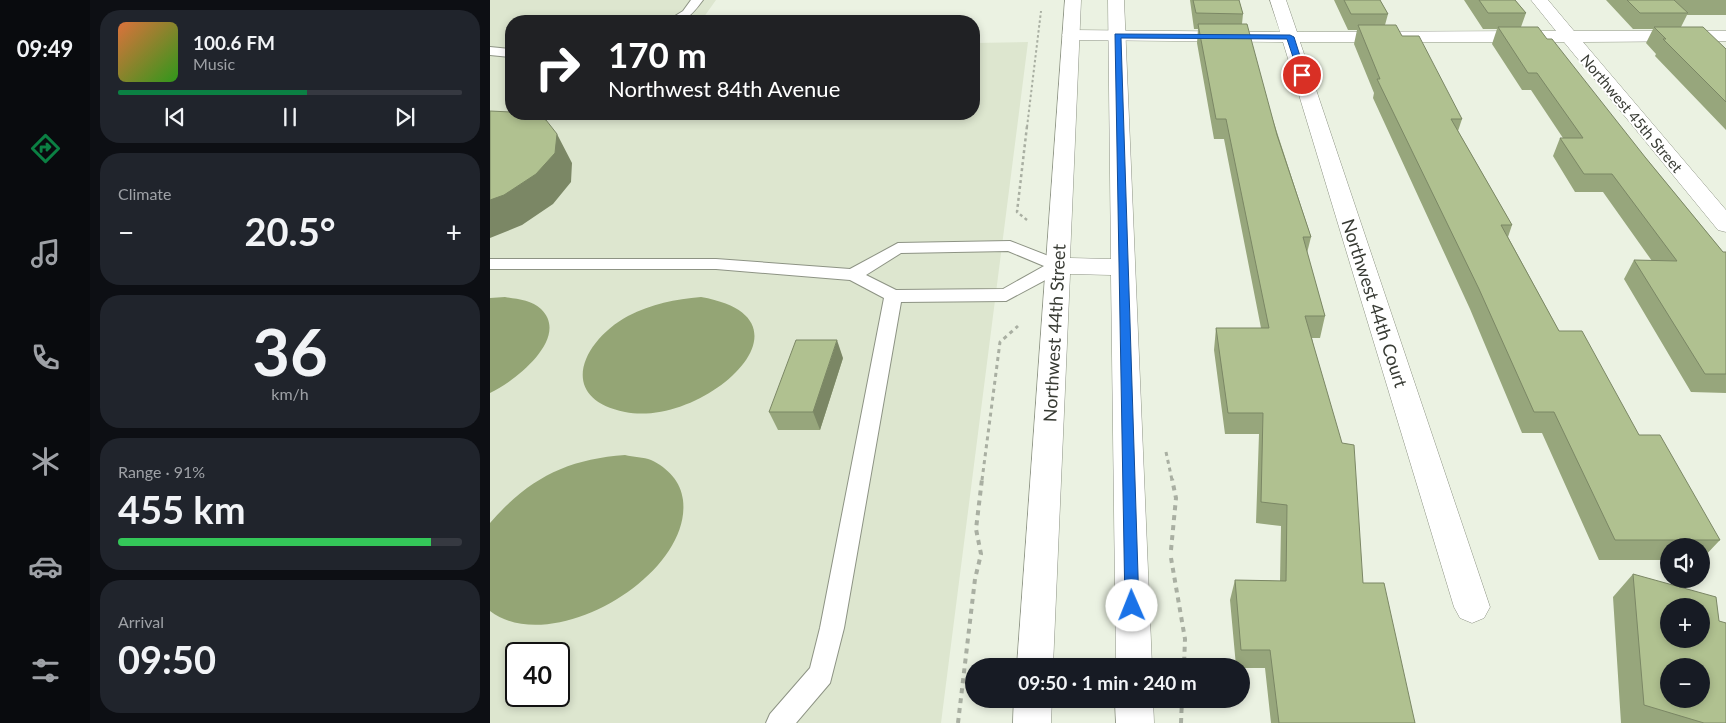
<!DOCTYPE html>
<html lang="en">
<head>
<meta charset="utf-8">
<style>
  body { margin:0; font-family:Lato,sans-serif; background:#20242c; color:#f1f3f6; height:100vh; display:flex; flex-direction:column; font-size:19px; white-space:nowrap }
  * { box-sizing:border-box; margin:0 }
  p { font-size:16px; color:#9ea1a6 }
  .icon { flex:none; width:28px; height:28px; fill:none; stroke:currentColor; stroke-width:2; stroke-linecap:round; stroke-linejoin:round }
  .map { position:relative; flex:1; overflow:hidden }
  .panel { display:flex; flex-direction:column; gap:10px; padding:10px; background:#0d0f14; width:400px }
  .panel>* { flex:none }
  .hud { position:absolute; left:15px; top:15px; width:475px; height:105px; border-radius:20px; box-shadow:0 2px 8px #0003; background:#202124; color:#fff; overflow:hidden }
  .tools { position:absolute; left:1170px; top:538px; display:grid; gap:10px }
  .tools a { display:grid; place-items:center; width:50px; height:50px; border-radius:50%; background:#171b24; box-shadow:0 2px 8px #0003; font-size:25px }
  .speed { position:absolute; left:15px; top:642px; display:flex; gap:10px; font-size:25px; font-weight:700; text-align:center }
  .speed>* { display:grid; place-content:center; width:65px; height:65px; border-radius:50%; background:#171b24; box-shadow:0 2px 8px #0003; line-height:1 }
  .speed .limit { border:2px solid #111; border-radius:8px; background:#fff; color:#111 }
  .pin { position:absolute; display:grid; place-items:center; width:42px; height:42px; color:#fff; margin:-21px; border:2px solid #fff; border-radius:50%; box-shadow:0 1px 5px #0007 }
  .me { position:absolute; width:55px; margin:-28px; rotate:359deg; stroke-linejoin:round; filter:drop-shadow(0 0 4px #0008) }
  .turn { display:flex; align-items:center; gap:18px; height:105px; padding:0 20px; font-size:22px }
  .turn .icon { width:65px; height:65px; stroke-width:2.5 }
  .turn b { display:block; font-size:35px; line-height:42px }
  .big { font-size:38px; font-weight:700; line-height:1.1 }
  .panel .widget { flex:1; display:flex; flex-direction:column; justify-content:center; gap:8px; min-width:0; padding:0 18px; border-radius:20px; background:#20242c }
  .panel .dial { align-items:center; gap:0 }
  .dial b { font-size:65px; line-height:1 }
  .song { display:flex; align-items:center; gap:15px }
  .cover { width:60px; height:60px; border-radius:8px; background:linear-gradient(135deg,hsl(20 70% 55%),hsl(110 70% 35%)) }
  .played { height:5px; border-radius:2px; background:linear-gradient(90deg,#0b8043 55%,#363941 55%) }
  .keys { display:flex; justify-content:space-around; direction:ltr }
  .heat { display:flex; justify-content:space-between; align-items:center; font-size:28px; direction:ltr }
  .charge { height:8px; border-radius:4px; background:linear-gradient(90deg,#34c759 91%,#363941 0) }
  .trip { position:absolute; left:475px; top:658px; width:285px; height:50px; border-radius:25px; background:#171b24; box-shadow:0 2px 8px #0003; font-weight:700; line-height:50px; text-align:center }
  main { display:flex; flex:1; min-height:0 }
  .tabs { display:flex; flex-direction:column; width:90px; justify-content:space-around; align-items:center; background:#090b0e; color:#9ea1a6 }
  .tabs .icon { width:35px; height:35px }
  .tabs .selected { color:#0b8043 }
  .tabs b { font-size:22px; color:#f1f3f6 }
  .map>svg:first-child { display:block }
  .built { fill:#dde6cf; fill-rule:evenodd }
  .water { fill:#94a575 }
  .lines { fill:none; stroke-linecap:round; stroke-linejoin:round }
  .service-casing { stroke:#8d9384; stroke-width:2 }
  .minor-casing { stroke:#8d9384; stroke-width:1 }
  .tertiary-casing { stroke:#8d9384; stroke-width:1 }
  .path-far3 { stroke:#a9afa2; stroke-width:2; stroke-dasharray:2.5 2.5; stroke-linecap:butt }
  .path-far2 { stroke:#a9afa2; stroke-width:2.5; stroke-dasharray:3 3; stroke-linecap:butt }
  .path-far1 { stroke:#a9afa2; stroke-width:3; stroke-dasharray:4 4; stroke-linecap:butt }
  .path { stroke:#a9afa2; stroke-width:4; stroke-dasharray:5 5; stroke-linecap:butt }
  .service { fill:#fff; fill-rule:evenodd }
  .minor { fill:#fff; fill-rule:evenodd }
  .tertiary { fill:#fff; fill-rule:evenodd }
  .wall { fill:#97a67c }
  .shaded-wall { fill:#7b8765 }
  .building { fill:#b0c190; stroke:#7b8765; fill-rule:evenodd }
  .route { fill:#1a73e8; stroke:#114b97 }
  .labels { text-anchor:middle; dominant-baseline:central; stroke-width:4; stroke-linejoin:round; paint-order:stroke }
  .far-street-label { font-size:15px; fill:#383b34; stroke:#fff }
  .street-label { font-size:18px; fill:#383b34; stroke:#fff }
</style>
</head>
<body>
<main>
<nav class="tabs">
<b>09:49</b>
<svg class="icon selected" aria-label="directions" viewBox="0 0 24 24"><path d="M12 3l9 9-9 9-9-9zM9 14v-3h6M13 9l2 2-2 2"/></svg>
<svg class="icon" aria-label="music" viewBox="0 0 24 24"><path d="M9 18V5l10-2v13"/><circle cx="6" cy="18" r="3"/><circle cx="16" cy="16" r="3"/></svg>
<svg class="icon" aria-label="phone" viewBox="0 0 24 24"><path d="M5 4h4l2 5-3 2q2 4 5 5l2-3 5 2v4C11 20 4 13 5 4z"/></svg>
<svg class="icon" aria-label="climate" viewBox="0 0 24 24"><path d="M12 3v18M4 7l16 10M4 17L20 7"/></svg>
<svg class="icon" aria-label="car" viewBox="0 0 24 24"><path d="M5 17H2v-5l4-1 3-4h7l3 4 3 1v5h-3M9 17h6M6 11h13"/><circle cx="7" cy="17" r="2"/><circle cx="17" cy="17" r="2"/></svg>
<svg class="icon" aria-label="filters" viewBox="0 0 24 24"><path d="M4 7h16M4 17h16"/><circle cx="9" cy="7" r="2"/><circle cx="15" cy="17" r="2"/></svg>
</nav>
<section class="panel">
<div class="widget">
<div class="song"><i class="cover"></i><div><b>100.6 FM</b><p>Music</p></div></div>
<div class="played"></div>
<div class="keys"><svg class="icon" aria-label="previous" viewBox="0 0 24 24"><path d="M18 5L8 12l10 7zM5 5v14"/></svg><svg class="icon" aria-label="pause" viewBox="0 0 24 24"><path d="M8 5v14M16 5v14"/></svg><svg class="icon" aria-label="next" viewBox="0 0 24 24"><path d="M6 5l10 7-10 7zM19 5v14"/></svg></div>
</div>
<div class="widget"><p>Climate</p>
<div class="heat"><a>−</a><b class="big">20.5°</b><a>+</a></div>
</div>
<div class="widget dial"><b>36</b><p>km/h</p></div>
<div class="widget"><p>Range · 91%</p><b class="big">455 km</b><div class="charge"></div></div>
<div class="widget"><p>Arrival</p><b class="big">09:50</b></div>
</section>
<div class="map">
<svg width="1236" height="723" viewBox="0 0 1236 723">
  <rect width="100%" height="100%" fill="#ebf2e2"/>
  <path class="built" d="M0 0H226L211 21H21V114H484V43L538 42 451 723H0ZM26 654H69V696H26Z"/>
  <path class="water" d="M15 297C27 299 42 300 51 309 81 338 24 382 0 393V298Z
    M211 297C336 319 213 428 135 412 66 398 92 341 138 316 162 304 185 299 211 297Z
    M135 455C143 457 154 457 161 460 178 468 191 482 193 500 202 576 61 658 0 611V523C38 479 77 459 135 455Z"/>
  <g class="lines">
    <g class="service-casing">
      <path id="service" d="M201 0H213C201 16 197 21 177 21L193 11Z
        M0 47 21 49V57L0 55Z
        M520 241 574 262 576 266 574 270 516 301 411 302 354 628 340 683 306 723H276L280 714 320 668 330 628 394 298 360 280 226 269H0V259H226L360 269 408 243ZM518 251 554 266 513 289 406 290 376 275 411 253Z"/>
    </g>
    <g class="minor-casing">
      <path id="minor" d="M780 0H796L807 32 1066 31 1041 0H1058L1084 31H1236V41L1093 42 1236 210V232L1228 230 1074 42H810L1000 607 994 618 982 623 970 618 964 607 793 42 581 40 575 39 572 35 575 31 581 30 790 32Z"/>
    </g>
    <g class="tertiary-casing">
      <path id="tertiary" d="M575 0H591L580 258 621 259 618 0H634L662 666H626L621 275 580 274 563 666H527Z
        M524 699H562L561 723H523Z
        M625 699H663L664 723H626Z"/>
    </g>
    <path class="path-far3" d="M537 127 551 11"/>
    <path class="path-far2" d="M537 220 527 212 537 126"/>
    <path class="path-far1" d="M676 452 682 480
      M492 480 510 342 528 326"/>
    <path class="path" d="M681 550 686 498 682 479
      M681 558 695 639 694 666
      M468 723 485 579 491 554 486 529 492 479
      M691 723 692 699"/>
    <use href="#service" class="service"/>
    <use href="#minor" class="minor"/>
    <use href="#tertiary" class="tertiary"/>
  </g>
  <path class="wall" d="M700 0H749L753 14 752 24 821 237 817 253 835 316 830 338H822L873 583 925 723H781L775 668H751V666H746L740 600 745 580 790 581 791 526 766 523 769 434H735L724 350 726 328H771L734 139H724L707 43 708 29H704Z
    M844 0H890L898 14 895 25 912 36 972 119 968 131 1022 225 1018 237 1069 331 1230 540 1211 560V546H1179V560H1109L1052 433H1032L980 309 883 98 884 93 864 44 867 30H858Z
    M974 0H1025L1036 13 1031 27 1155 157 1233 252H1236V393L1201 392 1134 279 1144 260 1162 261 1113 192H1085L1063 156 1070 138H1073L1041 90H1032L1002 44 1007 29H993Z
    M1116 0H1236V15H1197L1191 27 1236 49V130L1165 56 1166 54 1156 43 1163 29H1143Z
    M353 358 330 430H288L279 412Z
    M1143 574 1236 723H1131L1123 597Z"/>
  <path class="shaded-wall" d="M67 134 82 163 81 182 63 204 32 225 0 238V200Z
    M347 340 353 358 330 430 323 412Z"/>
  <path class="building" d="M703 0H749L753 14 706 13Z
    M854 0H890L898 14H861Z
    M989 0H1025L1036 13H998Z
    M1137 0H1184L1198 13H1150Z
    M708 24H757L787 135 821 237H813L835 316H815L852 443 864 445 873 583H894L925 723H789L780 650H751L745 580 796 581 797 505 771 502 773 413H738L726 328H779L736 119H726Z
    M868 25H906L912 36H929L972 119H961L1022 225H1011L1069 331H1092L1149 435H1170L1230 540H1125L1064 412H1044L989 289 887 79H890Z
    M1008 27H1048L1057 39H1062L1155 157 1233 252H1236V374H1215L1144 260 1187 261 1122 174H1094L1070 138H1093L1047 73H1038Z
    M1164 27H1213L1236 49V102L1173 39H1176Z
    M0 111 21 112V114H37L56 120 67 134 65 153 46 174 14 195 0 200Z
    M306 340H347L323 412H279Z
    M1143 574 1226 597 1229 621 1236 623V723H1214L1154 705ZM1179 606H1211V639H1179ZM1179 666H1211V699H1179Z"/>
  <path class="route" d="M625 34 800 35 804 37 816 75 812 77 809 75 797 39 631 38 649 606 647 611 642 613 637 611 635 606Z"/>
  <g class="labels">
    <g class="far-street-label">
      <text transform="translate(1142 113) rotate(50)">Northwest 45th Street</text>
    </g>
    <g class="street-label">
      <text transform="translate(885 303) rotate(72)">Northwest 44th Court</text>
      <text transform="translate(564 333) rotate(-87)">Northwest 44th Street</text>
    </g>
  </g>
</svg>
<div class="tools">
<a><svg class="icon" aria-label="sound" viewBox="0 0 24 24"><path d="M4 9h4l5-4v14l-5-4H4zM17 9q2 3 0 6"/></svg></a>
<a>+</a>
<a>−</a>
</div>
<div class="speed"><div class="limit">40</div></div>
<div class="pin" style="left:812px;top:75px;background:#d93025"><svg class="icon" aria-label="arrive" viewBox="0 0 24 24"><path d="M6 21V4h12l-3 4 3 4H6"/></svg></div>
<svg class="me" style="left:642px;top:606px" viewBox="-20 -20 40 40"><circle r="19" fill="#fff"/><path d="M0-13L10 11 0 6-10 11z" fill="#1a73e8"/></svg>
<div class="trip">09:50 · 1 min · 240 m</div>
<div class="hud">
<div class="turn"><svg class="icon" aria-label="right" viewBox="0 0 24 24"><path d="M7 20v-9h11M14 6l5 5-5 5"/></svg><div><b>170 m</b>Northwest 84th Avenue</div></div>
</div>
</div>
</main>
</body>
</html>
